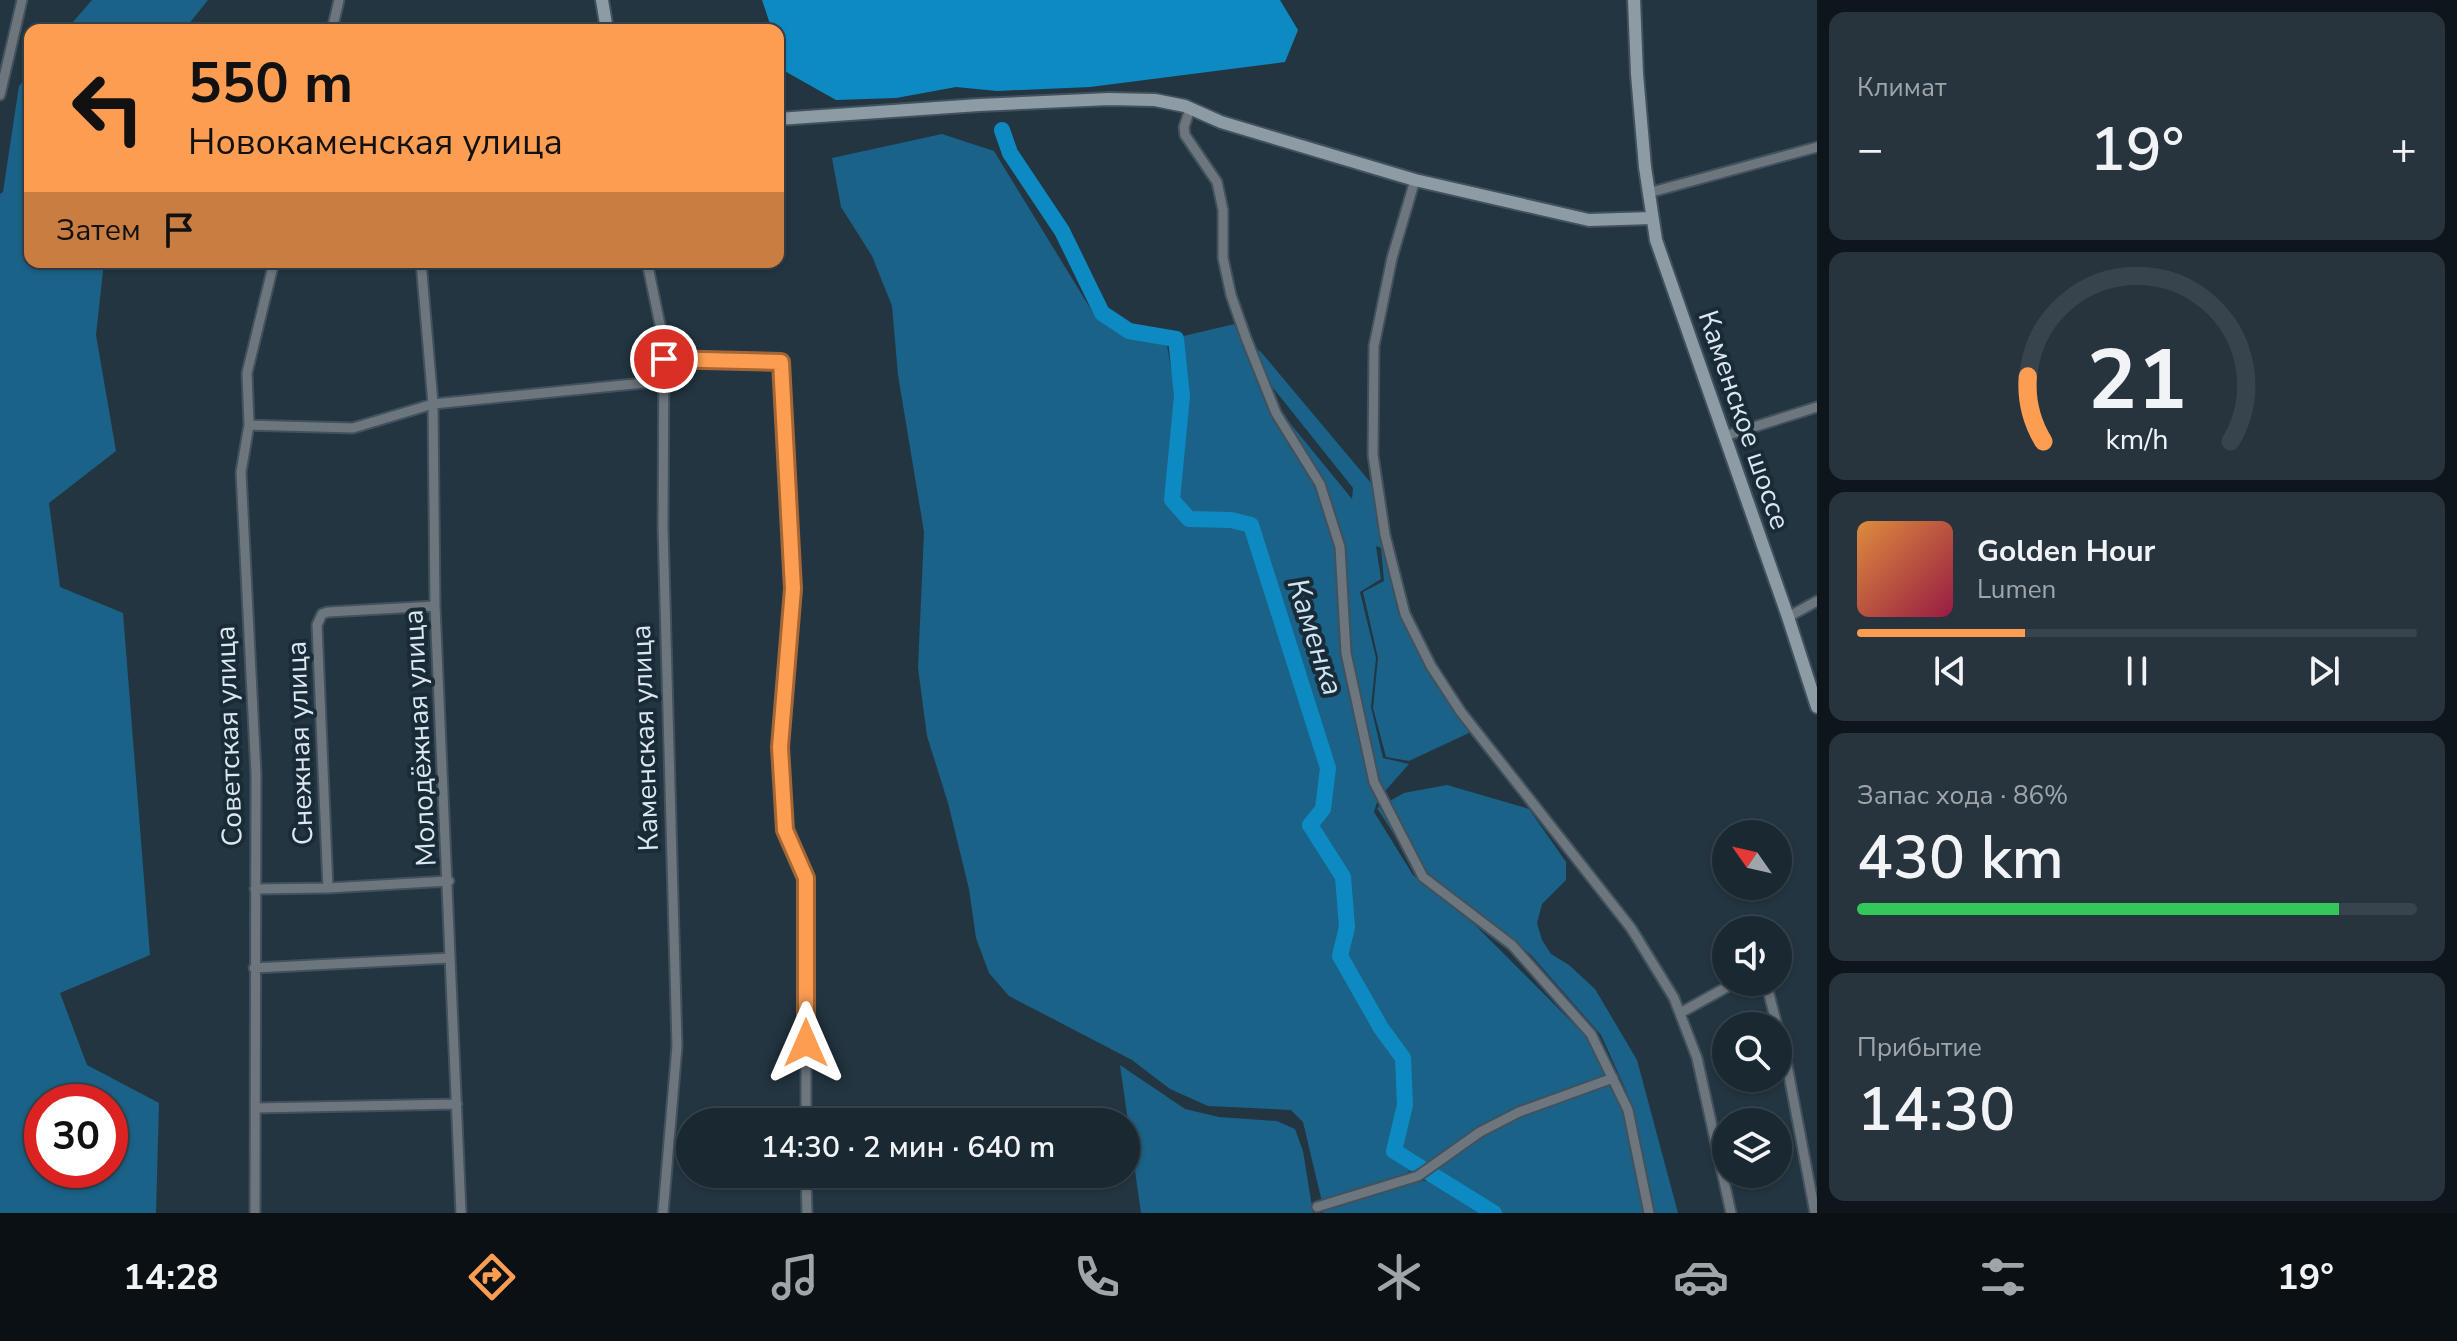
<!DOCTYPE html>
<html lang="ru">
<head>
<meta charset="utf-8">
<style>
  body { margin:0; font-family:"Nunito Sans",sans-serif; background:#27343d; color:#f1f3f6; height:100vh; display:flex; flex-direction:column; font-size:30px; white-space:nowrap }
  * { box-sizing:border-box; margin:0 }
  p { font-size:26px; color:#9fa6ab }
  .icon { flex:none; width:44px; height:44px; fill:none; stroke:currentColor; stroke-width:2; stroke-linecap:round; stroke-linejoin:round }
  .map { position:relative; flex:1; overflow:hidden }
  .sheet { display:flex; flex-direction:column; gap:12px; padding:12px; background:#0e161b; width:640px }
  .sheet>* { flex:none }
  .top-card { position:absolute; left:24px; top:24px; width:760px; height:244px; border-radius:16px; box-shadow:0 2px 6px #0004,0 0 0 2px #38444d; background:#fc9d52; color:#111; overflow:hidden }
  .needle { width:52px; rotate:304deg }
  .fabs { position:absolute; left:1712px; top:820px; display:grid; gap:16px }
  .fabs a { display:grid; place-items:center; width:80px; height:80px; border-radius:50%; background:#1a2831; box-shadow:0 2px 6px #0004,0 0 0 2px #38444d; font-size:40px }
  .speed { position:absolute; left:24px; top:1084px; display:flex; gap:16px; font-size:40px; font-weight:700; text-align:center }
  .speed>* { display:grid; place-content:center; width:104px; height:104px; border-radius:50%; background:#1a2831; box-shadow:0 2px 6px #0004,0 0 0 2px #38444d; line-height:1 }
  .speed .limit { border:12px solid #d22; background:#fff; color:#111 }
  .pin { position:absolute; display:grid; place-items:center; width:68px; height:68px; color:#fff; margin:-34px; border:4px solid #fff; border-radius:50%; box-shadow:0 2px 8px #0007 }
  .me { position:absolute; width:88px; margin:-44px; rotate:0deg; stroke-linejoin:round; filter:drop-shadow(0 0 6px #0008) }
  .turn { display:flex; align-items:center; gap:28px; height:168px; padding:0 32px; font-size:36px }
  .turn .icon { width:104px; height:104px; stroke-width:2.5 }
  .turn b { display:block; font-size:56px; line-height:68px }
  .then { display:flex; align-items:center; height:76px; padding:0 32px; background:#0003; gap:16px; font-size:30px }
  .big { font-size:60px; font-weight:600; line-height:1.1 }
  .sheet .widget { flex:1; display:flex; flex-direction:column; justify-content:center; gap:12px; min-width:0; padding:0 28px; border-radius:16px; background:#27343d }
  .sheet .dial { align-items:center; gap:0 }
  .dial svg { height:208px; overflow:visible; fill:none; stroke:#38444d; stroke-width:7; stroke-linecap:round; text-anchor:middle }
  .dial text { fill:#f1f3f6; stroke:none }
  .song { display:flex; align-items:center; gap:24px }
  .cover { width:96px; height:96px; border-radius:12px; background:linear-gradient(135deg,hsl(30 70% 55%),hsl(340 70% 35%)) }
  .played { height:8px; border-radius:4px; background:linear-gradient(90deg,#fc9d52 30%,#38444d 30%) }
  .keys { display:flex; justify-content:space-around; direction:ltr }
  .heat { display:flex; justify-content:space-between; align-items:center; font-size:44px; direction:ltr }
  .charge { height:12px; border-radius:6px; background:linear-gradient(90deg,#34c759 86%,#38444d 0) }
  .trip { position:absolute; left:676px; top:1108px; width:464px; height:80px; border-radius:40px; background:#1a2831; box-shadow:0 2px 6px #0004,0 0 0 2px #38444d; font-weight:600; line-height:80px; text-align:center }
  .tabs { display:flex; height:128px; justify-content:space-around; align-items:center; background:#0a1014; color:#9fa6ab }
  .tabs .icon { width:56px; height:56px }
  .tabs .selected { color:#fc9d52 }
  .tabs b { font-size:36px; color:#f1f3f6 }
  main { display:flex; flex:1; min-height:0 }
  .map>svg:first-child { display:block }
  .green { fill:#1a6288; fill-rule:evenodd }
  .water { fill:#0e8ac3 }
  .lines { fill:none; stroke-linecap:round; stroke-linejoin:round }
  .river { stroke:#0e8ac3; stroke-width:16 }
  .street-casing { stroke:#41515d; stroke-width:13 }
  .secondary-casing { stroke:#41515d; stroke-width:16 }
  .street { stroke:#6d767c; stroke-width:9 }
  .secondary { stroke:#8d9ba5; stroke-width:12 }
  .route-casing { stroke:#a46635; stroke-width:20 }
  .route { stroke:#fc9d52; stroke-width:14 }
  .labels { text-anchor:middle; dominant-baseline:central; stroke-width:8; stroke-linejoin:round; paint-order:stroke }
  .street-label { font-size:28px; fill:#dce7ef; stroke:#192b37 }
  .water-label { font-size:30px; font-style:italic; fill:#cee5f4; stroke:#192b37 }
</style>
</head>
<body>
<main>
<div class="map">
<svg width="1817" height="1213" viewBox="0 0 1817 1213">
  <rect width="100%" height="100%" fill="#233541"/>
  <path class="green" d="M92 0H208L184 30H66Z
    M30 73V262H104L96 335 116 451 49 503 60 587 123 613 150 955 60 993 87 1065 159 1103 156 1213H0V194L3 192 19 86ZM110 1102V1170H42V1102Z
    M942 134 994 151 1095 316 1128 337 1167 345 1176 397 1165 500 1187 524 1231 525 1247 529 1324 768 1318 806 1305 826 1339 877 1345 926 1336 956 1379 1029 1401 1059 1402 1104 1390 1151 1414 1167 1402 1177 1322 1202 1303 1122 1291 1110 1208 1106 1170 1089 1132 1060 1009 996 989 973 976 938 969 889 948 803 927 736 918 668 924 532 898 375 892 306 872 256 841 207 832 158Z
    M1239 323 1245 342 1261 352 1371 483 1385 540 1397 608 1432 676 1471 732 1409 761 1386 757 1373 708 1378 658 1363 592 1384 581 1381 548 1376 546 1381 579 1360 592 1376 658 1371 707 1383 758 1409 764 1378 799 1374 812 1413 875 1475 925 1555 1005 1597 1048 1628 1095 1601 1035 1530 954 1417 870 1377 808 1404 793 1447 785 1529 809 1566 862V880L1542 904 1537 923 1542 940 1551 954 1569 965 1595 989 1637 1060 1678 1213H1500L1397 1151 1407 1106 1409 1057 1385 1025 1345 956 1352 925 1347 877 1314 826 1327 811 1332 770 1254 524 1234 515 1192 514 1177 497 1187 393 1179 337ZM1258 369 1353 488 1352 499 1257 383 1254 372Z
    M1120 1065 1185 1109 1219 1117 1277 1121 1295 1129 1303 1151 1313 1213H1141Z
    M1429 1180 1486 1213H1323L1322 1209 1402 1184Z"/>
  <path class="water" d="M762 0H1280L1298 30 1285 62 1090 87 997 91 956 87 896 98 836 100 781 69 778 55V30H772Z"/>
  <g class="lines">
    <path class="river" d="M1002 130 1010 153 1062 231 1102 313 1129 331 1176 339 1182 396 1172 500 1189 519 1231 520 1251 525 1328 768 1323 809 1310 825 1343 877 1347 927 1340 956 1381 1028 1403 1058 1405 1105 1394 1151 1494 1213"/>
    <g class="street-casing">
      <path id="street" d="M332 30 339 0
        M0 95 22 0
        M1190 109 1184 127 1185 135 1217 182 1223 210V258L1231 295 1246 338 1276 413 1320 484 1340 547 1346 653 1374 782 1423 877 1512 945 1591 1034 1628 1110 1649 1213
        M1415 180 1392 258 1374 346 1373 455 1385 535 1405 614 1431 666 1461 712 1631 928 1674 998 1697 1058 1731 1213
        M1648 193 1817 147
        M421 262 433 404 435 606 461 1213
        M647 262 664 344 663 527 677 1046 663 1213
        M664 359 781 362 793 589 780 747 785 830 806 878V1122
        M249 425 353 428 433 404 664 381
        M1725 436 1817 407
        M1788 617 1817 601
        M328 888 317 625 322 614 328 612 435 606
        M255 889 328 888 449 881
        M254 968 450 958
        M1766 982 1787 1065 1815 1213
        M1682 1012 1736 982
        M256 1108 457 1104
        M806 1174 807 1213
        M1317 1207 1418 1176 1480 1132 1519 1112 1613 1078
        M255 1213 256 774 241 472 249 425 247 373 274 262"/>
    </g>
    <g class="secondary-casing">
      <path id="secondary" d="M602 0 607 30
        M1634 0 1637 74 1645 167 1656 240 1788 617 1817 707
        M778 119 979 105 1109 99 1155 100 1185 106 1221 122 1415 180 1589 220 1652 218"/>
    </g>
    <use href="#street" class="street"/>
    <use href="#secondary" class="secondary"/>
  </g>
  <g class="lines">
    <g class="route-casing">
      <path id="route" d="M664 359 781 362 793 589 780 747 785 830 806 878V1043"/>
    </g>
    <use href="#route" class="route"/>
  </g>
  <g class="labels">
    <g class="street-label">
      <text transform="translate(1744 420) rotate(71)">Каменское шоссе</text>
      <text transform="translate(229 736) rotate(-92)">Советская улица</text>
      <text transform="translate(420 738) rotate(-93)">Молодёжная улица</text>
      <text transform="translate(645 738) rotate(-92)">Каменская улица</text>
      <text transform="translate(300 743) rotate(-92)">Снежная улица</text>
    </g>
    <g class="water-label">
      <text transform="translate(1315 637) rotate(72)">Каменка</text>
    </g>
  </g>
</svg>
<div class="fabs">
<a><svg class="needle" viewBox="-14 -14 28 28"><path d="M0-13l5 13h-10z" fill="#e53935"/><path d="M0 13l5-13h-10z" fill="#9fa6ab"/></svg></a>
<a><svg class="icon" aria-label="sound" viewBox="0 0 24 24"><path d="M4 9h4l5-4v14l-5-4H4zM17 9q2 3 0 6"/></svg></a>
<a><svg class="icon" aria-label="search" viewBox="0 0 24 24"><circle cx="10" cy="10" r="6"/><path d="M15 15l6 6"/></svg></a>
<a><svg class="icon" aria-label="layers" viewBox="0 0 24 24"><path d="M12 4l9 5-9 5-9-5zM3 14l9 5 9-5"/></svg></a>
</div>
<div class="speed"><div class="limit">30</div></div>
<div class="pin" style="left:664px;top:359px;background:#d93025"><svg class="icon" aria-label="arrive" viewBox="0 0 24 24"><path d="M6 21V4h12l-3 4 3 4H6"/></svg></div>
<svg class="me" style="left:806px;top:1043px" viewBox="-20 -20 40 40"><path d="M0-17L14 15 0 8-14 15z" fill="#fc9d52" stroke="#fff" stroke-width="4"/></svg>
<div class="trip">14:30 · 2 мин · 640 m</div>
<div class="top-card">
<div class="turn"><svg class="icon" aria-label="left" viewBox="0 0 24 24"><path d="M17 20v-9H6M10 6l-5 5 5 5"/></svg><div><b>550 m</b>Новокаменская улица</div></div>
<div class="then">Затем<svg class="icon" aria-label="arrive" viewBox="0 0 24 24"><path d="M6 21V4h12l-3 4 3 4H6"/></svg></div>
</div>
</div>
<section class="sheet">
<div class="widget"><p>Климат</p>
<div class="heat"><a>−</a><b class="big">19°</b><a>+</a></div>
</div>
<div class="widget dial"><svg viewBox="0 0 100 80">
<path d="M14 69A42 42 0 1 1 86 69"/>
<path d="M14 69A42 42 0 0 1 8 44" stroke="#fc9d52"/>
<text x="50" y="56" font-size="32" font-weight="700">21</text>
<text x="50" y="72" font-size="11">km/h</text>
</svg></div>
<div class="widget">
<div class="song"><i class="cover"></i><div><b>Golden Hour</b><p>Lumen</p></div></div>
<div class="played"></div>
<div class="keys"><svg class="icon" aria-label="previous" viewBox="0 0 24 24"><path d="M18 5L8 12l10 7zM5 5v14"/></svg><svg class="icon" aria-label="pause" viewBox="0 0 24 24"><path d="M8 5v14M16 5v14"/></svg><svg class="icon" aria-label="next" viewBox="0 0 24 24"><path d="M6 5l10 7-10 7zM19 5v14"/></svg></div>
</div>
<div class="widget"><p>Запас хода · 86%</p><b class="big">430 km</b><div class="charge"></div></div>
<div class="widget"><p>Прибытие</p><b class="big">14:30</b></div>
</section>
</main>
<nav class="tabs">
<b>14:28</b>
<svg class="icon selected" aria-label="directions" viewBox="0 0 24 24"><path d="M12 3l9 9-9 9-9-9zM9 14v-3h6M13 9l2 2-2 2"/></svg>
<svg class="icon" aria-label="music" viewBox="0 0 24 24"><path d="M9 18V5l10-2v13"/><circle cx="6" cy="18" r="3"/><circle cx="16" cy="16" r="3"/></svg>
<svg class="icon" aria-label="phone" viewBox="0 0 24 24"><path d="M5 4h4l2 5-3 2q2 4 5 5l2-3 5 2v4C11 20 4 13 5 4z"/></svg>
<svg class="icon" aria-label="climate" viewBox="0 0 24 24"><path d="M12 3v18M4 7l16 10M4 17L20 7"/></svg>
<svg class="icon" aria-label="car" viewBox="0 0 24 24"><path d="M5 17H2v-5l4-1 3-4h7l3 4 3 1v5h-3M9 17h6M6 11h13"/><circle cx="7" cy="17" r="2"/><circle cx="17" cy="17" r="2"/></svg>
<svg class="icon" aria-label="filters" viewBox="0 0 24 24"><path d="M4 7h16M4 17h16"/><circle cx="9" cy="7" r="2"/><circle cx="15" cy="17" r="2"/></svg>
<b>19°</b>
</nav>
</body>
</html>
